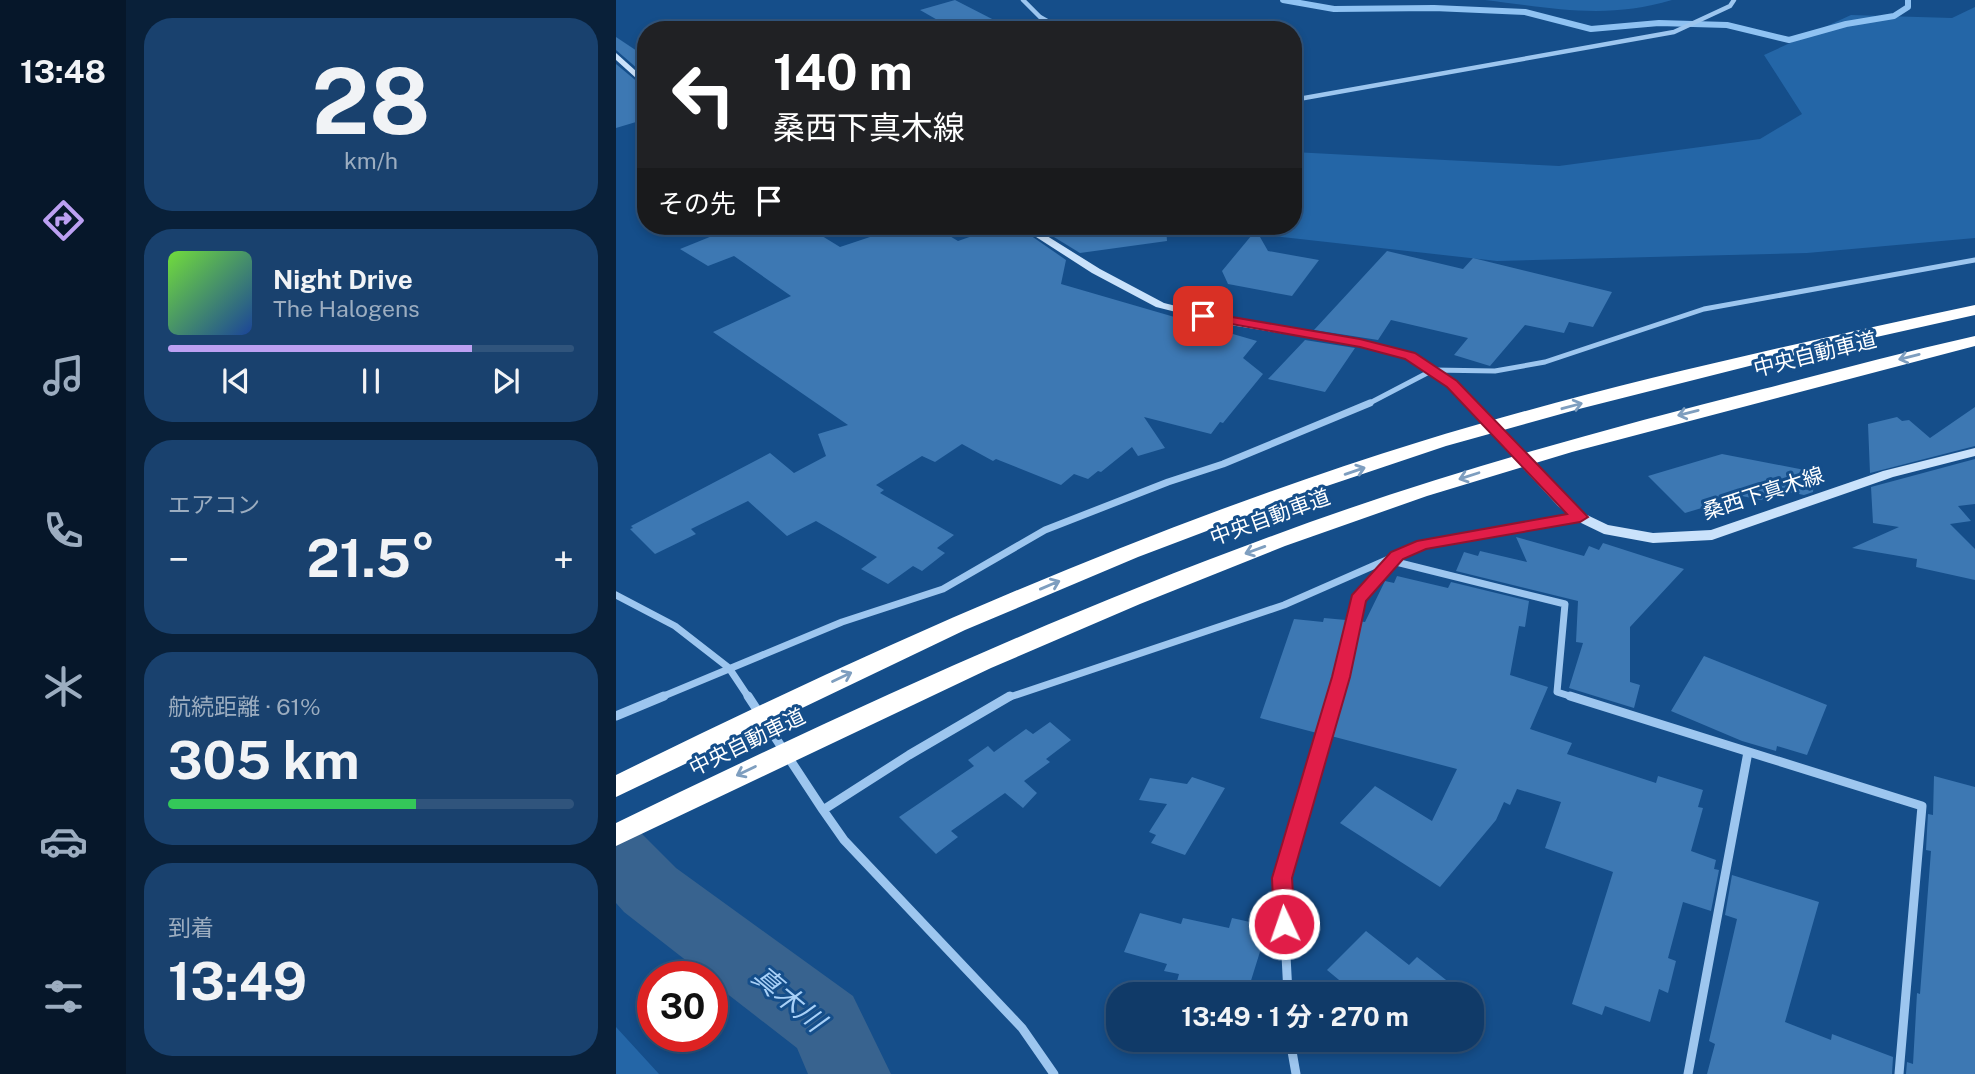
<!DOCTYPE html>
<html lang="ja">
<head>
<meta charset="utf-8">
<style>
  body { margin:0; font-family:"Public Sans","Noto Sans JP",sans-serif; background:#19416e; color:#f1f3f6; height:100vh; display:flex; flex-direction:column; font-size:26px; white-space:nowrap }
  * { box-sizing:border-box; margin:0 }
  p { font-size:23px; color:#9cadc0 }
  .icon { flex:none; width:38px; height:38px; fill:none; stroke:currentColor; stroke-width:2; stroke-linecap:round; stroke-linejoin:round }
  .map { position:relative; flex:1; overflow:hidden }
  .drawer { display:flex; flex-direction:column; gap:18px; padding:18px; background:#092039; width:490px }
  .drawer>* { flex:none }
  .top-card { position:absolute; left:21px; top:21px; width:665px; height:214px; border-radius:28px; box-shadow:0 4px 10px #0003,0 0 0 2px #30547c; background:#202124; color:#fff; overflow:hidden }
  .speed { position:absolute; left:21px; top:961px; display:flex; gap:14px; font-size:35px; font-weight:700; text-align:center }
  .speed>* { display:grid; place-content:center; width:91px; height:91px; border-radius:50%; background:#103a68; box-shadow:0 4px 10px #0003,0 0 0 2px #30547c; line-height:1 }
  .speed .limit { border:10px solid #d22; background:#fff; color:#111 }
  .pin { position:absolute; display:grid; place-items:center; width:60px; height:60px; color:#fff; margin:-30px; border-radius:14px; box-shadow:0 4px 10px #0006 }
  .me { position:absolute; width:77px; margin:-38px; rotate:357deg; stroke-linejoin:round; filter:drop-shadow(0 0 5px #0008) }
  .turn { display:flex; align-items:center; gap:24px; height:147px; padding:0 21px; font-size:32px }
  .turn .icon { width:91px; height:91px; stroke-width:2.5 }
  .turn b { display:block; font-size:49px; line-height:60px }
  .then { display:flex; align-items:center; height:66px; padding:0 21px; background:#0003; gap:14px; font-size:26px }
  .big { font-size:52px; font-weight:700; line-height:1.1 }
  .drawer .tile { flex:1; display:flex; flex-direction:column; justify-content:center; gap:10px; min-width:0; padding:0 24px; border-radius:28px; background:#19416e }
  .drawer .dial { align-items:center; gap:0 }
  .dial b { font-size:91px; line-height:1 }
  .song { display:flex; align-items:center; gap:21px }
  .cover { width:84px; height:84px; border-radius:10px; background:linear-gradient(135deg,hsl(100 70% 55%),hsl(220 70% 35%)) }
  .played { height:7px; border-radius:4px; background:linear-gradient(90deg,#bca0f2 75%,#30547c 75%) }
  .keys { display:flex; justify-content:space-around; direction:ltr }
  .heat { display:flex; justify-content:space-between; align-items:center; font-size:38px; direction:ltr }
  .charge { height:10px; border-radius:5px; background:linear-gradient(90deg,#34c759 61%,#30547c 0) }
  .trip { position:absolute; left:490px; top:982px; width:378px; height:70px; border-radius:28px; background:#103a68; box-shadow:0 4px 10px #0003,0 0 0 2px #30547c; font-weight:700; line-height:70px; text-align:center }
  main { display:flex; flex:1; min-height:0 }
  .tabs { display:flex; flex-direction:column; width:126px; justify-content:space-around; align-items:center; background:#06172a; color:#9cadc0 }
  .tabs .icon { width:49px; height:49px }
  .tabs .selected { color:#bca0f2 }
  .tabs b { font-size:32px; color:#f1f3f6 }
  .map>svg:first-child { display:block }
  .green { fill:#2466a7 }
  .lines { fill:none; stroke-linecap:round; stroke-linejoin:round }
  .stream { stroke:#8fc2f2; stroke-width:6 }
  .river { fill:#38638f; fill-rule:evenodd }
  .building { fill:#3d78b3 }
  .minor-far3 { stroke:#9dc6ef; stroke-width:4.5 }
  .minor-far2 { stroke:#9dc6ef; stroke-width:5 }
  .minor-far1 { stroke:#9dc6ef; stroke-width:7 }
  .minor { stroke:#9dc6ef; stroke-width:9 }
  .secondary { fill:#cae2fb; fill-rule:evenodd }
  .motorway { fill:#fff; fill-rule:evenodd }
  .oneway { stroke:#7e9ebf }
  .route { fill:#e11d48; stroke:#92132f; stroke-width:2 }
  .labels { text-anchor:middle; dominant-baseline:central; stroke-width:6; stroke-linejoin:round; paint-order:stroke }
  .street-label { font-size:21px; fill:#fff; stroke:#154e8a }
  .near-water-label { font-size:28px; font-style:italic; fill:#a8d0f7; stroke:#154e8a }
</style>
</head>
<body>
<main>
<nav class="tabs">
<b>13:48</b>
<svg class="icon selected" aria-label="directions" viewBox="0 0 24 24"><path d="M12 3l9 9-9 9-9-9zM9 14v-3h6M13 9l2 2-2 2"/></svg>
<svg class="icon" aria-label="music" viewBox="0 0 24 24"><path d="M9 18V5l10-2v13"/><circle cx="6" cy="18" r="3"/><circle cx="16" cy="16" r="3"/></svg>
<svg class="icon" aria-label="phone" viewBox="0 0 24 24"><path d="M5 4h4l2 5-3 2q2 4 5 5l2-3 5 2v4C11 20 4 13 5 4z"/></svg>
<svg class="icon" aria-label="climate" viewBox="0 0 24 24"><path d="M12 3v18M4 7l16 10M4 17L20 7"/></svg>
<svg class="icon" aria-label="car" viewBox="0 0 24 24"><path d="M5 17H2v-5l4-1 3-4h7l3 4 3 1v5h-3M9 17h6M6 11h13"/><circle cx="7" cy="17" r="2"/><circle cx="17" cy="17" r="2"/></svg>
<svg class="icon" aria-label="filters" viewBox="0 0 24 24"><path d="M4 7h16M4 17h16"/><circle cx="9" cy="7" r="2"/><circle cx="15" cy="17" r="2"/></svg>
</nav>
<section class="drawer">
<div class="tile dial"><b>28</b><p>km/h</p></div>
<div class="tile">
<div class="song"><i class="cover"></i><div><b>Night Drive</b><p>The Halogens</p></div></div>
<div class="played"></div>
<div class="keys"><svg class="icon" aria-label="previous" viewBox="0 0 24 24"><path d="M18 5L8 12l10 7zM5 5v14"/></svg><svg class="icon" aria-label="pause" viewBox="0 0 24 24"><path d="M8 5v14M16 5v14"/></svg><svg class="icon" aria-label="next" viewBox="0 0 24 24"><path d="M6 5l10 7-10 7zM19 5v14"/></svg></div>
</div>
<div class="tile"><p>エアコン</p>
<div class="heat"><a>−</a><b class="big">21.5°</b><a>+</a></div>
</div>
<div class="tile"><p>航続距離 · 61%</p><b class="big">305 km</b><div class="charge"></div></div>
<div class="tile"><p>到着</p><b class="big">13:49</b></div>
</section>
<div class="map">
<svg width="1359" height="1074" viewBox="0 0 1359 1074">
  <rect width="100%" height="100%" fill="#154e8a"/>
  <path class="green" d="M869 0H1056C990 20 936 8 869 0Z
    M1359 7V238L1191 253 881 261 657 236 616 226H677V152L943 166 1144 139 1186 114 1148 55 1235 15 1336 18Z
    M0 1027 43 1074H0Z"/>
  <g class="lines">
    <path class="stream" d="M667 0 718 9 818 8 909 12 975 29 1043 23 1111 25 1173 40 1230 24 1278 16 1292 7V0"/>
    <path class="river" d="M0 824 25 833 60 868 237 996 275 1074H192L181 1048 96 982V976H90L8 912 0 903Z"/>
  </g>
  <path class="building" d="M339 0 378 20 339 30 304 10Z
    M0 37 30 57V76L0 50Z
    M0 64 30 89V119L0 128Z
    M153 226H171L181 233 193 228 224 247 287 226H317L342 241 385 226H401L450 260 445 284 641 341 627 358 647 374 607 423 604 422 595 434 528 417 549 448 522 456 516 447 485 472 482 471 472 479 458 474 445 485 380 459 377 461 346 444 319 462 306 456 260 485 268 490 264 493 338 535 321 548 329 553 306 571 297 566 272 584 245 569 261 557 200 521 171 536 132 501 75 529 80 534 39 554 14 529 17 528 15 526 154 453 178 473 210 456 202 434 232 425 97 332 175 296 118 256 92 266 64 249 111 230 123 237Z
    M420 226H550L551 241 464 253Z
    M640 230 652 251 703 260 676 296 612 284 606 271Z
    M771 251 847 269 857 258 996 292 977 327 953 322 948 333 909 325 874 366 838 355 852 338 775 320 762 340 698 330Z
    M689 340 739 348 709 392 652 379Z
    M1359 407V446L1254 473 1252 424 1281 417 1286 421 1293 420 1314 438Z
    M1106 454 1199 472V475L1206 476 1198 479 1197 492 1188 495 1168 491 1145 500 1126 496 1069 513 1032 476Z
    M1359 459V504L1342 506 1355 521 1334 524 1359 549V580L1300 567 1301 559 1236 548 1283 527 1257 523 1255 487Z
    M900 537 968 556 973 546 983 550 987 543 1068 569 1014 627V682L1024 685 1018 708 953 688 967 643 960 642 962 601 840 571 848 552 862 556 864 551 911 562Z
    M781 576 832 588 835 582 913 601 909 627 903 626 894 675 932 687 914 729 956 743 951 754 1040 783 1042 776 1087 790 1082 807 1087 808 1075 851 1100 860 1098 869 1103 870 1095 911 1067 902 1052 958 1060 961 1052 993 1043 989 1034 1022 989 1006 986 1015 956 1004 997 872 929 848 945 802 901 789 894 805 888 802 880 820 824 887 724 823 759 786 816 821 841 769 715 736 742 621 749 622 769 581 778 583Z
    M708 618 730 620 714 691 701 733 644 718 678 619 707 622Z
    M1088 656 1211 705 1191 755 1161 746 1160 751 1126 741 1055 711Z
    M434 722 455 740 430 759 434 762 408 781 421 793 407 808 389 793 335 831 342 837 320 854 283 817 358 766 352 760 372 746 378 752 410 729 417 734Z
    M1318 776 1359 787V1074H1290L1291 1062 1297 1064 1301 993 1304 994 1315 851 1310 850 1311 831 1312 814 1317 815Z
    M576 777 609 788 569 855 535 843 540 835 533 832 551 804 523 800 534 778 571 784Z
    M1116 875 1203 902 1169 1022 1215 1040 1216 1034 1277 1057 1276 1074H1091L1099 1044 1093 1041 1121 919 1109 915Z
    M524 913 565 924 567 918 613 928 616 918 652 926 633 987 614 983 611 992 561 981 563 974 548 971 551 964 508 952Z
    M750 931 793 965 801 957 844 991 841 994H740L711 970Z"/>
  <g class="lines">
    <path class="minor-far3" d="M407 0 424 17 447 30
      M677 100 1058 32 1114 6 1118 0"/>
    <path class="minor-far2" d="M750 405 817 370 879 371 929 362 1088 309 1359 260"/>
    <path class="minor-far1" d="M776 561 949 604 941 692 960 698
      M0 595 59 626 113 668 133 698
      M43 698 226 622 327 589 429 530 552 482 607 464 754 403
      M391 698 668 605 807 544 964 517
      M719 698 741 599 778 558"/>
    <path class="minor" d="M132 696 207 810 293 755 394 696
      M954 696 1306 806 1283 1074
      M0 716 48 696
      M207 810 228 840 406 1028 438 1074
      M672 994 666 878 719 696
      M674 1040 680 1074
      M1072 1074 1132 752"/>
    <path class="secondary" d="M0 53 30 80V87L0 60Z
      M403 226H415L484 269 548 303 608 318 745 340 798 353 840 381 952 500 969 514 992 525 1037 533 1095 530 1267 471 1359 448V456L1277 477 1096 540 1037 543 988 534 959 520 942 506 832 387 790 359 744 346 608 324 540 307 476 273Z"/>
    <path class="motorway" d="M1359 305V315L1157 360 963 409 830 446 699 490 522 557 349 630 0 797V775C260 647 526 528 803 442 985 386 1173 345 1359 305Z
      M1359 336V346L956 452 811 496 669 546 524 604 375 668 0 846V823C214 719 430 619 653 537 814 477 981 431 1147 389 1218 371 1288 352 1359 336Z"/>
  </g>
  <defs><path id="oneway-shaft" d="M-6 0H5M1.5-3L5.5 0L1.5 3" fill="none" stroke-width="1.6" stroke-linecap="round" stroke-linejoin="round" transform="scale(1.75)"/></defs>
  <g class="oneway">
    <use href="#oneway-shaft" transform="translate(1293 357) rotate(166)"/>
    <use href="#oneway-shaft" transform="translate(956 406) rotate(-15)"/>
    <use href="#oneway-shaft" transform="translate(1072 413) rotate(166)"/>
    <use href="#oneway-shaft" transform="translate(739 471) rotate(-19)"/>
    <use href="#oneway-shaft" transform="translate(853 476) rotate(162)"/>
    <use href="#oneway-shaft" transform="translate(639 550) rotate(160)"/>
    <use href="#oneway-shaft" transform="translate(434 585) rotate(-23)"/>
    <use href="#oneway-shaft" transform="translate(226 677) rotate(-25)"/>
    <use href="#oneway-shaft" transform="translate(130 771) rotate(154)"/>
  </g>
  <path class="route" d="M587 312 744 339 799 353 841 381 972 517 964 522 810 549 787 559 750 601 734 677 676 878 679 924 676 931 668 934 661 931 658 924 656 878 716 677 736 595 775 552 801 541 951 514 831 387 789 359 744 347 582 318 580 316Z"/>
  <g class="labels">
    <g class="street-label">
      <text transform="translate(1199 354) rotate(-14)">中央自動車道</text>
      <text transform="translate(1147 493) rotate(-18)">桑西下真木線</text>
      <text transform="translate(654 517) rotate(-20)">中央自動車道</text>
      <text transform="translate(131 742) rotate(-26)">中央自動車道</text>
    </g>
    <g class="near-water-label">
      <text transform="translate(173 998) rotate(40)">真木川</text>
    </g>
  </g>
</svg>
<div class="speed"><div class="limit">30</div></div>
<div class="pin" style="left:587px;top:316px;background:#d93025"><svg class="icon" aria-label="arrive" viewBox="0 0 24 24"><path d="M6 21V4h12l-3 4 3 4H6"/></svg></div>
<svg class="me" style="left:668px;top:924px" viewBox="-20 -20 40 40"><circle r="17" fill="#e11d48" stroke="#fff" stroke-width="3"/><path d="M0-11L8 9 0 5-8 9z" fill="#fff"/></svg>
<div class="trip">13:49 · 1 分 · 270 m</div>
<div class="top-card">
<div class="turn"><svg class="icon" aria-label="left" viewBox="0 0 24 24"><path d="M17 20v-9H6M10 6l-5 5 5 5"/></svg><div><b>140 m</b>桑西下真木線</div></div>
<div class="then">その先<svg class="icon" aria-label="arrive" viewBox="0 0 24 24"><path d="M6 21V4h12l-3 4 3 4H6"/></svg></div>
</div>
</div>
</main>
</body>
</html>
